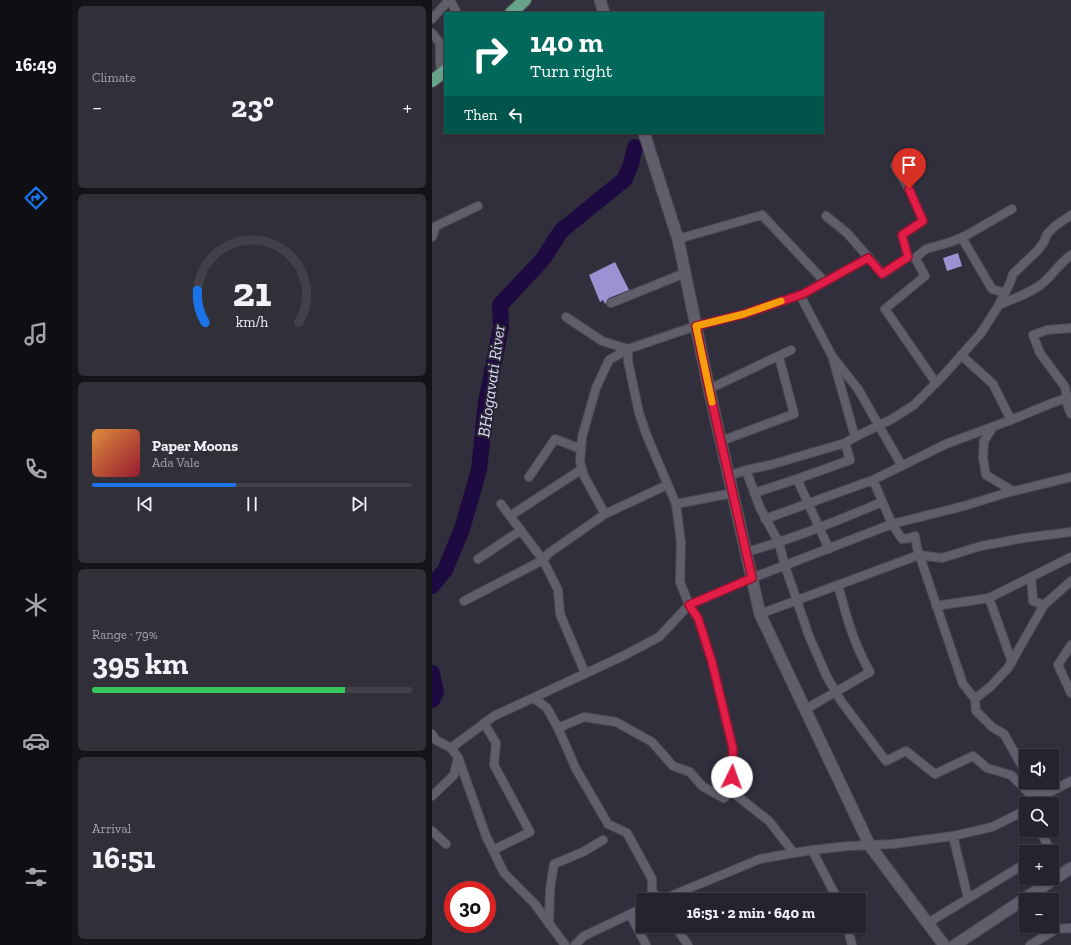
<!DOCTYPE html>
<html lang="en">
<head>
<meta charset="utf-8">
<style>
  body { margin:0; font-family:"Zilla Slab",serif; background:#312f38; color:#f1f3f6; height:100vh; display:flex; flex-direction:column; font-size:15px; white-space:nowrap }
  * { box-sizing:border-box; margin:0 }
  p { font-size:13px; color:#a3a4a9 }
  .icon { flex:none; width:22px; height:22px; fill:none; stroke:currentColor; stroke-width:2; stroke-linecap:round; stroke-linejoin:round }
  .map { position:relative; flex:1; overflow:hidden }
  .panel { display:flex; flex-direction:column; gap:6px; padding:6px; background:#141318; width:360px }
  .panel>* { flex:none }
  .guide { position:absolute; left:12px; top:12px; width:380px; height:122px; border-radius:0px; box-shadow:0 1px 3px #0004,0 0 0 1px #424048; background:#00695c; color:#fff; overflow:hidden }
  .controls { position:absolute; left:587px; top:749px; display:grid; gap:8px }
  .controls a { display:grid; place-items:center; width:40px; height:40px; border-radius:0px; background:#25232c; box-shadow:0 1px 3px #0004,0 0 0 1px #424048; font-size:20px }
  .speed { position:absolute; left:12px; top:881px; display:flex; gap:8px; font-size:20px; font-weight:700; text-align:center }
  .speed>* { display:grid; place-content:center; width:52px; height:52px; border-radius:50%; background:#25232c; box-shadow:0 1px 3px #0004,0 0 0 1px #424048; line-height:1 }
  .speed .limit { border:6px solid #d22; background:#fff; color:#111 }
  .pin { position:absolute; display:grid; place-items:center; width:34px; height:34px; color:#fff; margin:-41px -17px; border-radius:50% 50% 50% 0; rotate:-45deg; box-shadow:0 0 4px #0007 }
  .pin .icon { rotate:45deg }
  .me { position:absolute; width:44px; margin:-22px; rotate:3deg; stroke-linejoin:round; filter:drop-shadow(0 0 3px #0008) }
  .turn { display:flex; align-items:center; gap:14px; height:84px; padding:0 20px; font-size:18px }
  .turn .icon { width:52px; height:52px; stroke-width:2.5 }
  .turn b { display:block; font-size:28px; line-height:34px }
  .then { display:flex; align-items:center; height:38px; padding:0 20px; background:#0003; gap:8px; font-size:15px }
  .big { font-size:30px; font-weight:700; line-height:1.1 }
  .panel .tile { flex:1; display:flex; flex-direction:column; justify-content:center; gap:6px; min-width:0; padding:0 14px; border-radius:6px; background:#312f38 }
  .panel .dial { align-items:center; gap:0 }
  .dial svg { height:104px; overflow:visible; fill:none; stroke:#424048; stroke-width:7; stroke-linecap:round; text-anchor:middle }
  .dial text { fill:#f1f3f6; stroke:none }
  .song { display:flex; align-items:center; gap:12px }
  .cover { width:48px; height:48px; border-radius:6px; background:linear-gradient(135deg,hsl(30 70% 55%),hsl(350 70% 35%)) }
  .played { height:4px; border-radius:2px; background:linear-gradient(90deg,#1a73e8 45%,#424048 45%) }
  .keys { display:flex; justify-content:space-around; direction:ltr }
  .heat { display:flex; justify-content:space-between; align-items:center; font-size:22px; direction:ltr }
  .charge { height:6px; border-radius:3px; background:linear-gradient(90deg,#34c759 79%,#424048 0) }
  .trip { position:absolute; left:204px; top:893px; width:230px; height:40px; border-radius:0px; background:#25232c; box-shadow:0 1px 3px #0004,0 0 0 1px #424048; font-weight:700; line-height:40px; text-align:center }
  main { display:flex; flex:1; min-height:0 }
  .tab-bar { display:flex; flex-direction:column; width:72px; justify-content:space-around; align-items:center; background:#0f0e12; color:#a3a4a9 }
  .tab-bar .icon { width:28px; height:28px }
  .tab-bar .selected { color:#1a73e8 }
  .tab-bar b { font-size:18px; color:#f1f3f6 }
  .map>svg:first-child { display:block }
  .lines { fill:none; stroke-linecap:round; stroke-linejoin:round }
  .river { stroke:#1c0a40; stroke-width:16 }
  .building { fill:#9c91d2 }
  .street-casing { stroke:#4e4c55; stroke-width:10 }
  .secondary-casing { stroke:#4e4c55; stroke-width:13 }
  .primary-casing { stroke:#4e4c55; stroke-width:14 }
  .street { stroke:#5f5e6a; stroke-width:8 }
  .secondary { stroke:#5f5e6a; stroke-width:11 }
  .primary { stroke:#67a28b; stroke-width:12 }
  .route-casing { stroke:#92132f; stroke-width:10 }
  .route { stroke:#e11d48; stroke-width:7 }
  .slow { stroke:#f59e0b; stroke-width:7 }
  .labels { text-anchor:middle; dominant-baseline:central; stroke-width:4; stroke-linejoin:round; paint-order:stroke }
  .water-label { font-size:17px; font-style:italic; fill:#ddd8fd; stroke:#272530 }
</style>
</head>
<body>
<main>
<nav class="tab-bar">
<b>16:49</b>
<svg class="icon selected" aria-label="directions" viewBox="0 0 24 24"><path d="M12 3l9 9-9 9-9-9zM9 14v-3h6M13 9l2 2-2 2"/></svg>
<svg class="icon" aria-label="music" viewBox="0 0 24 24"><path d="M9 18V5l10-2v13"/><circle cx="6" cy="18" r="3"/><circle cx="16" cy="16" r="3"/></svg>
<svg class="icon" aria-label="phone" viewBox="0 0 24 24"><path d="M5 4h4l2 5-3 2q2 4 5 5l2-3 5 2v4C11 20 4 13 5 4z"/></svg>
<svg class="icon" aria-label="climate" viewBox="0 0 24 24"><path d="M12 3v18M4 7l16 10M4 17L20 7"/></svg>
<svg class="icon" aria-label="car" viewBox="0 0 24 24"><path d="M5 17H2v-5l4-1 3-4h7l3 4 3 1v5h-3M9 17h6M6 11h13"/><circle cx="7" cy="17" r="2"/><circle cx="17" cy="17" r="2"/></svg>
<svg class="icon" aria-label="filters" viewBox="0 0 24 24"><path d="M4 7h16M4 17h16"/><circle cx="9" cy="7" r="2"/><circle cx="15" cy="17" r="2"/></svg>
</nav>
<section class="panel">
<div class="tile"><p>Climate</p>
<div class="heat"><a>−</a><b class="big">23°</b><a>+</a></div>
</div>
<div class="tile dial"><svg viewBox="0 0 100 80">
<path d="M14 69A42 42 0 1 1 86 69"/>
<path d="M14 69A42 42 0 0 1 8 44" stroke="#1a73e8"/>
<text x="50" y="56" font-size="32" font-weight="700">21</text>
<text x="50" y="72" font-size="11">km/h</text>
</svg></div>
<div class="tile">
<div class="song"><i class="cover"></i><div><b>Paper Moons</b><p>Ada Vale</p></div></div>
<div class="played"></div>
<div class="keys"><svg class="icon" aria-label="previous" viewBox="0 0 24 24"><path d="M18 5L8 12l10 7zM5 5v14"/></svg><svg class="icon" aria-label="pause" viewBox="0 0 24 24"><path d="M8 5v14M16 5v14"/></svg><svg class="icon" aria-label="next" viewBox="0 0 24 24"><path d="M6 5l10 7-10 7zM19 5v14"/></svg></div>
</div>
<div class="tile"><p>Range · 79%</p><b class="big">395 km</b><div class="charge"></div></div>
<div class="tile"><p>Arrival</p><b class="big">16:51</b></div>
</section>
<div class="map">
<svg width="639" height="945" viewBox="0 0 639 945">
  <rect width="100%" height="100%" fill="#312f3b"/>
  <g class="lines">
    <path class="river" d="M0 586 13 570 30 529 47 470 54 402 69 327 68 305 111 259 129 231 193 179 199 164 203 147
      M0 673 4 693 0 700"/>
  </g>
  <path class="building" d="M526 253 530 266 515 271 511 258Z
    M183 262 197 290 177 298 173 304 171 300 168 302 157 275Z"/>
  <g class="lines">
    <g class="street-casing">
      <path id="street" d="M18 0 25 13
        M0 19 17 0
        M0 33 8 43V60L9 74
        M394 216 415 233 451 274 476 257 470 235 491 221 477 189 463 166
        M0 237 4 226 46 206
        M530 238 560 289 573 293
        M246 239 330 215 393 282
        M368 295 400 356 426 389 470 466
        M179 303 253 273
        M567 305C582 298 600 293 612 282 622 273 628 263 639 255
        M134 317 170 341 196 349
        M639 328 615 330 601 335 608 353 633 387 636 407 639 414
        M196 349 177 360 164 388 150 437 148 462 152 476 173 514 235 485
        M529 355 561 384 579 420
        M401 359 423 437
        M504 383 453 309 493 276 483 258 494 249 519 242 535 235 580 209
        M277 389 359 350
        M561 427 552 441 551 458 554 475 581 491
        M289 441 362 414 347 357
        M314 470 338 465 413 443 423 437 460 419 482 405 510 377 549 333 565 308 578 283 581 274 606 250 612 242 615 234 623 226 639 215
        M297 476 314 470 328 508 347 543 353 566 377 636 395 677 409 701 454 761 474 751 503 774 541 756 555 768 579 775 598 794
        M97 477 123 439 149 449
        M365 479 397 549
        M441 480 460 524 532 506 574 493 639 477
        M322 493 365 479 418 460 413 443
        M244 504 301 493
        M78 516 150 469
        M333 519 441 480 514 444 579 420 620 403 639 397
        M314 552C361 539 405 521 450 502
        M46 559 89 530
        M599 577 601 601 612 605
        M406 585 487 555 510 558 549 546 592 538 639 532
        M32 601 111 560 69 504
        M504 606 557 598
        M328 614 406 585C414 615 422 645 438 672L374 709
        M639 645 626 665 639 693
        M580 662 557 598 639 557
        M153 673 128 614 126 590 111 560 117 553 173 514
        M102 698 115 708 126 728 152 717 184 722 220 742 241 766 258 772 270 786 292 798 299 791
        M52 723 64 743 62 765 98 832 61 850
        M126 728 144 769 176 824 195 833 220 879V891L227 900
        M0 734 4 740 19 748 26 757 54 836 72 873 102 903 133 945
        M19 748 62 716 191 656 227 637 257 605 248 582 249 543 244 504 215 436 207 413 196 361V349L264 326 312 314 371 294 436 258
        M594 773 572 734 560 727 544 711 543 699 559 686 576 668 612 605 639 581
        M0 796 22 775 26 758
        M597 804 598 794 616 793 639 781
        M608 830 617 848 611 852
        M0 831 14 844
        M521 836 536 898
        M380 850 417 846 461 844 521 836 560 827 594 810
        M229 900 328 859 362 853
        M406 900 380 850 362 853 337 821 299 791 301 749 280 662 266 618 257 605 320 578 460 524 470 539 477 538 483 536 485 548 531 684 543 699
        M198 914 214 945
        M496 923 594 863
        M117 924 118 889 122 864 151 852 171 840
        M243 926 256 945
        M415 926 420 945
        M143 945 152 936 211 908
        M598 945 625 929 639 928"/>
    </g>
    <g class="secondary-casing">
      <path id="secondary" d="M168 0 172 13
        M212 133 246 239 277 389 328 614 438 846 512 945
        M523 945 639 868"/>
    </g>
    <g class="primary-casing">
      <path id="primary" d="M79 13 93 0
        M0 81 13 71"/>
    </g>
    <use href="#street" class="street"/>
    <use href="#secondary" class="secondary"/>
    <use href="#primary" class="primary"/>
  </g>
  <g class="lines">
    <g class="route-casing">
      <path id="route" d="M300 777 301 749 280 662 266 618 257 605 320 578 277 389 264 326 312 314 371 294 436 258 450 274 476 257 470 235 491 221 477 189"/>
    </g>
    <use href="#route" class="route"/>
    <path class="slow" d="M280 402 264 326 312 314 349 301"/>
  </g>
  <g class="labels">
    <g class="water-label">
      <text transform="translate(59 381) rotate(-82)">BHogavati River</text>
    </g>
  </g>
</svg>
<div class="controls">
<a><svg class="icon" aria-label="sound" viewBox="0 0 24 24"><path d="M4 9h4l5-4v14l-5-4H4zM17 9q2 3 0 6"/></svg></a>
<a><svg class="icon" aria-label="search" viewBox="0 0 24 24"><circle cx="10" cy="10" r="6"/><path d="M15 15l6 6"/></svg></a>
<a>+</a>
<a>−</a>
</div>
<div class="speed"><div class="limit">30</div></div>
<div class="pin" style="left:477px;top:189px;background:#d93025"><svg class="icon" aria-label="arrive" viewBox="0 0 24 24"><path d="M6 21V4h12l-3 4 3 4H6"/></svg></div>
<svg class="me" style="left:300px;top:777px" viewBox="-20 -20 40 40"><circle r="19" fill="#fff"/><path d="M0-13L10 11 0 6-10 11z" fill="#e11d48"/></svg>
<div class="trip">16:51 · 2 min · 640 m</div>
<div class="guide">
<div class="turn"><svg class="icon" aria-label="right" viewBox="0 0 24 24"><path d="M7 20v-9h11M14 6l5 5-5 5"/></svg><div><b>140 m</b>Turn right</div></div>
<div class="then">Then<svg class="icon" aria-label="left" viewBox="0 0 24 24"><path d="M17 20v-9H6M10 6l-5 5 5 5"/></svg></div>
</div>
</div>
</main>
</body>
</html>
